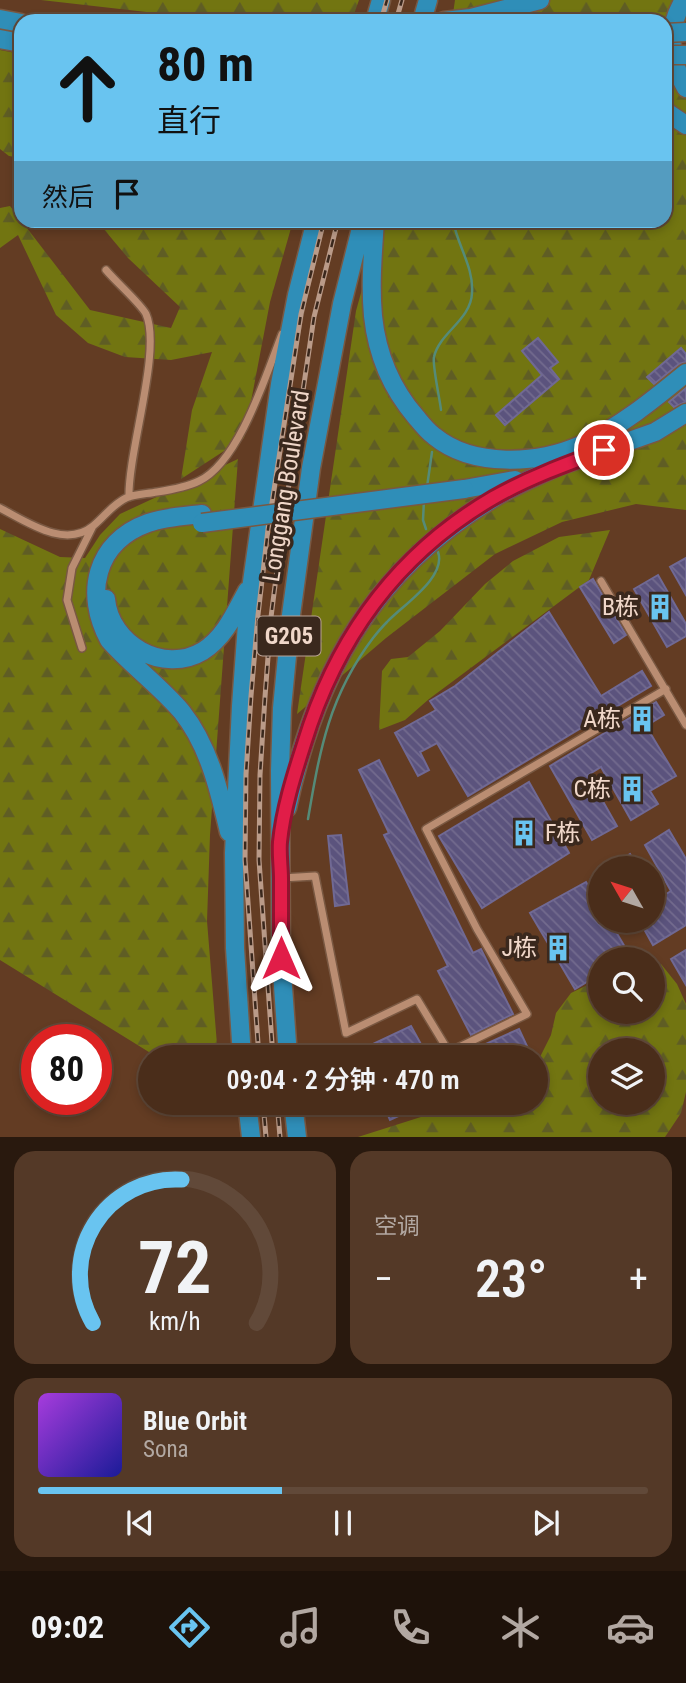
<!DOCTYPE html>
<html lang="zh">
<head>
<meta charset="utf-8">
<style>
  body { margin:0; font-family:"Roboto Condensed","Noto Sans SC",sans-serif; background:#543927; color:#f1f3f6; height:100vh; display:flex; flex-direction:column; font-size:26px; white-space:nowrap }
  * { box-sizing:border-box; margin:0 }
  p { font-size:23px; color:#b2a8a2 }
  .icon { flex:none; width:38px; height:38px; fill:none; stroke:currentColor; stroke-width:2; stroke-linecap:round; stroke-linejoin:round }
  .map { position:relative; height:1137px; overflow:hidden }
  .panel { display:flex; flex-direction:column; gap:14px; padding:14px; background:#29190e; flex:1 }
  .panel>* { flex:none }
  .top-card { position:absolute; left:14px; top:14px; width:658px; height:214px; border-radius:21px; box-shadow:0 4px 10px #0003,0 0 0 2px #614939; background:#69c4f0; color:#111; overflow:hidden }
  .needle { width:46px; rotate:309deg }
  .buttons { position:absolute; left:588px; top:856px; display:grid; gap:14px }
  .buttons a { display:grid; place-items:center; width:77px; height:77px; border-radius:50%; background:#4a2d1a; box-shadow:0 4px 10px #0003,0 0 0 2px #614939; font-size:35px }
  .speed { position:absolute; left:21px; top:1024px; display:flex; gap:14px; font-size:35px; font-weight:700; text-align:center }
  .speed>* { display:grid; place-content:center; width:91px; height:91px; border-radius:50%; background:#4a2d1a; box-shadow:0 4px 10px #0003,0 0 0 2px #614939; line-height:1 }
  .speed .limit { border:10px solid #d22; background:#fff; color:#111 }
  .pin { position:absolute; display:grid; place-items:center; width:60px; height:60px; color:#fff; margin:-30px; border:4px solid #fff; border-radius:50%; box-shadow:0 2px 7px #0007 }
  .me { position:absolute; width:77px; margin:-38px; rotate:0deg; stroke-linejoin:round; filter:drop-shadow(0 0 5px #0008) }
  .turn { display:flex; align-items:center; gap:24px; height:147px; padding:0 28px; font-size:32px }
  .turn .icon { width:91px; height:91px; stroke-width:2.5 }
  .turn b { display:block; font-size:49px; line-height:60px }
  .then { display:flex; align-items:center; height:66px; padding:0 28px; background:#0003; gap:14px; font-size:26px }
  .big { font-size:52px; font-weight:600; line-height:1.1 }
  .panel .card { flex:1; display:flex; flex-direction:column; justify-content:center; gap:10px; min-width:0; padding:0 24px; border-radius:21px; background:#543927 }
  .panel .dial { align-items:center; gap:0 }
  .dial svg { height:182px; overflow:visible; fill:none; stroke:#614939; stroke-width:7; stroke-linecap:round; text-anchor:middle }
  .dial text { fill:#f1f3f6; stroke:none }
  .song { display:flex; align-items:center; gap:21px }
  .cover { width:84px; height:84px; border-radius:10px; background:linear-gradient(135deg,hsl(280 70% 55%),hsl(240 70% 35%)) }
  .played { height:7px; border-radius:4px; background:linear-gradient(90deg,#69c4f0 40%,#614939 40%) }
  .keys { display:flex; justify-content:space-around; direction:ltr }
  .heat { display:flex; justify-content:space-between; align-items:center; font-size:38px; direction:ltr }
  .panel .tiles { flex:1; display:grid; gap:14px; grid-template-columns:1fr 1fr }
  .card:last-child { grid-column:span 2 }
  .trip { position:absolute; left:138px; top:1045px; width:410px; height:70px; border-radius:35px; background:#4a2d1a; box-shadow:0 4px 10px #0003,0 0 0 2px #614939; font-weight:600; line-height:70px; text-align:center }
  .menu { display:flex; height:112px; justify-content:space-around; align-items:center; background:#1e120a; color:#b2a8a2 }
  .menu .icon { width:49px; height:49px }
  .menu .selected { color:#69c4f0 }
  .menu b { font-size:32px; color:#f1f3f6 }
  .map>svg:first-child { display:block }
  .forest { fill:url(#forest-firs); fill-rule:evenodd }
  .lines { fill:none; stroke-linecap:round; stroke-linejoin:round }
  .stream { stroke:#558b78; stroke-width:2.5 }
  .building { fill:url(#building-back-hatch); stroke:#706994; stroke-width:2 }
  .street-casing { stroke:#795842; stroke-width:10 }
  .highway-casing { stroke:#795842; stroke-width:21 }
  .street { stroke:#ba8d72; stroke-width:7 }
  .highway { stroke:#2f8eb8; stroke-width:18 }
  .rail-casing { stroke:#ba9b89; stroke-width:5 }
  .rail { stroke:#3a281d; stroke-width:2.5; stroke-dasharray:8; stroke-linecap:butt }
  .highway-bridge-casing { stroke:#795842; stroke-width:21; stroke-linecap:butt }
  .highway-bridge { stroke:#2f8eb8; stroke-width:18 }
  .route-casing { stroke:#92132f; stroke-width:18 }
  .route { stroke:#e11d48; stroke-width:12 }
  .labels { text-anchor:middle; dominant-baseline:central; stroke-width:7; stroke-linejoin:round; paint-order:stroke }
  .shield { fill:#3a281d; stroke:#b9a295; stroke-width:2 }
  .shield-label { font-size:23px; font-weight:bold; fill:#f0d7c9 }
  .street-label { font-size:24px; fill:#f0d7c9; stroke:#3a281d }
  .poi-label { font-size:24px; fill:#f0d7c9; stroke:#3a281d; text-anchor:end }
</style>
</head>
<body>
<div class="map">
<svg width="686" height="1137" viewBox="0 0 686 1137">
  <defs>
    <pattern id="forest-firs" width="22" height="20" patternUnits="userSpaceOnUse" patternTransform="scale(1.75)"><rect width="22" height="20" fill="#727511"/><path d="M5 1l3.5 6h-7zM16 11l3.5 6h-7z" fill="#5f5d24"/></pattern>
    <pattern id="building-back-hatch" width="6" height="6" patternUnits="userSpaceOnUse" patternTransform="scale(1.75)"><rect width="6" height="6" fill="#5b537d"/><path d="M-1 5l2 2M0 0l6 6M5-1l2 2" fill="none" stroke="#736b8e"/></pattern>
  </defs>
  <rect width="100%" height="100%" fill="#633c23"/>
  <path class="forest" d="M41 0H359L353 17 164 14Z
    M455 0H686V21H452Z
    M0 50 21 54V158L9 156 0 149Z
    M665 68H686V510L636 504 562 522 495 554 386 638 297 714 356 311 381 221 665 220Z
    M10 206 90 310 171 328 180 307 128 258 97 221H293L270 302 244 438 181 479 192 410 212 352 171 360 125 357 88 343 56 315 18 235 0 248V208Z
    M238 459 210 835 207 921 218 1057H157L0 960V529L60 557 85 558 100 535 120 514Z
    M610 530 589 580 429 699 405 720 379 730 382 671 391 659 408 657 440 631 485 584 513 561 559 537Z
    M661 964 677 984 686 1004V1092L681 1113 665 1137H358L465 1103 536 1102V1065L551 1035 556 1013 571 993 600 979V1012H653V965ZM653 1050V1102H600V1050Z"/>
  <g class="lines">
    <path class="stream" d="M441 410C440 400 432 364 434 357 439 333 471 320 472 293 474 267 457 245 453 220
      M427 487 432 452
      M424 500 423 520 426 529
      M308 819C320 749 329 696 373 638 377 633 382 627 387 622 403 605 447 577 438 552"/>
  </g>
  <path class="building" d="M538 338 558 362 550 368 559 379 505 425 496 415 542 375 522 351Z
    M681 348 686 354V362L679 364 654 384 647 377Z
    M686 388V402L674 407 669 402Z
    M686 558V595L670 567Z
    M658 575 686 624V636L667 647 634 589Z
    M593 579 626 635 614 643 580 587Z
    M549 612 601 696 642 671 651 686 468 796 437 743 420 752 429 770 418 776 395 733 436 710 430 701 455 686Z
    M656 702 664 715 646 726 676 776 650 791 658 804 631 820 601 767 588 775 617 826 592 840 550 766Z
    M379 760 473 953 481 949 513 1014 471 1035 438 971 448 966 384 835 389 833 359 770Z
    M529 782 569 853 482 908 439 836Z
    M669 830 686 859V925L653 945 639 920H653V902L671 891 645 845Z
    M341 835 349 904 335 906 328 836Z
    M630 854 638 868H606Z
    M586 882 600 906V920H609L632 959H600V974L575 989 530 913Z
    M686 950V985L671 959Z
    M411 1026 428 1057H380L373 1044Z
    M519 1029 532 1057H457Z
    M382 1102H429L390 1120Z"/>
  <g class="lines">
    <g class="street-casing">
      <path id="street" d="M106 270C115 281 141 304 146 314 162 350 128 451 129 497
        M0 508C27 522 65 549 93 526 105 516 112 505 126 498 135 494 147 494 157 492 170 490 187 487 199 481 239 462 266 375 282 334
        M601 581 686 725
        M82 648 67 600 72 568 92 528
        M282 878 315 876 346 1033 417 999 449 1052 527 1014 477 929 426 829 666 689"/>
    </g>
    <g class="highway-casing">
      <path id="highway" d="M684 0C666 29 669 60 686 88
        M0 19 21 23
        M375 21 381 0
        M422 21 428 0
        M444 21 471 18 540 0
        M0 39 21 43
        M665 111 686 125
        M375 220C373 252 370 284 373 316 377 354 391 388 416 417 421 423 427 431 434 436 473 468 538 464 581 445 620 427 653 400 686 373
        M542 472 655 432 686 413
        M464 489 515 480
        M202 514C184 516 165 517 148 523 95 542 84 594 109 640 131 665 160 686 182 712 209 746 219 790 229 832
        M106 599C110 644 163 675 203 651 225 637 235 613 247 591
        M287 808C316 673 372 572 492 499 511 487 533 478 554 468
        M242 1057 235 948 234 853 241 706 248 610 280 384 297 295 316 220
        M288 1057 281 958 280 771 282 708 291 615 311 468 342 304 363 220
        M247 1102 251 1137
        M293 1102 297 1137"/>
    </g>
    <use href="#street" class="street"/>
    <use href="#highway" class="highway"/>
    <g class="rail-casing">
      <path id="rail" d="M381 21 387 0
        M396 21 402 0
        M259 1057 245 860 246 774 251 696 258 615 268 529 301 314 324 220
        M273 1057 259 860 260 775 265 697 271 617 282 531 314 317 338 220
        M263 1102 266 1137
        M277 1102 280 1137"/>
    </g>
    <use href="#rail" class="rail"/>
    <g class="highway-bridge-casing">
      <path id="highway-bridge" d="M665 33 686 32
        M665 55H686
        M202 523 464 489"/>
    </g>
    <use href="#highway-bridge" class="highway-bridge"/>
  </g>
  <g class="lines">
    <g class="route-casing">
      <path id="route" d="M281 958C281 932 281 905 281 879 281 867 279 854 280 842 283 810 294 775 304 744 336 639 397 554 493 498 528 478 566 464 604 450"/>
    </g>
    <use href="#route" class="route"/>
  </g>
  <defs>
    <g id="building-bare" transform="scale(2.1)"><path d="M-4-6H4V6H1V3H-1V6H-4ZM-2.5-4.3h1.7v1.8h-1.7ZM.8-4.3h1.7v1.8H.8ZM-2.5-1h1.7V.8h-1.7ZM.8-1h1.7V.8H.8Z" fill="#69c4f0" stroke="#3a281d" stroke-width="2.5" paint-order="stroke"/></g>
  </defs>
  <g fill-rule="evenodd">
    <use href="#building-bare" x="660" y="607"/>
    <use href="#building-bare" x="642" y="719"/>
    <use href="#building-bare" x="632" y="789"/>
    <use href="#building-bare" x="524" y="833"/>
    <use href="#building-bare" x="558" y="948"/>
  </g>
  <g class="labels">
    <rect class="shield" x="257.5" y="616.5" width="63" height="39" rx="5"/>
    <g class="shield-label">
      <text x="289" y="636">G205</text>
    </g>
    <g class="street-label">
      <text transform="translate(286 486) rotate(-81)">Longgang Boulevard</text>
    </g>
    <g class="poi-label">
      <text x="639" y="607">B栋</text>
      <text x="621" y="719">A栋</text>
      <text x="611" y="789">C栋</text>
      <text x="545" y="833" text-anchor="start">F栋</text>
      <text x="537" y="948">J栋</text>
    </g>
  </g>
</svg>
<div class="buttons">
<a><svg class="needle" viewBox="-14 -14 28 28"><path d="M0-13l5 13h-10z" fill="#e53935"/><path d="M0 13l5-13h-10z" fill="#b2a8a2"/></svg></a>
<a><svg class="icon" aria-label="search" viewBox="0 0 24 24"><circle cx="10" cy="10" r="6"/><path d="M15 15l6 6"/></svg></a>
<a><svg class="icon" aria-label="layers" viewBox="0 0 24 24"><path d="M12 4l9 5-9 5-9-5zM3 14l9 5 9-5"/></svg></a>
</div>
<div class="speed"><div class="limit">80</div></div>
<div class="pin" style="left:604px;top:450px;background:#d93025"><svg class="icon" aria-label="arrive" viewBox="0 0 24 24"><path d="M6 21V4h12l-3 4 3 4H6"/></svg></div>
<svg class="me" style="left:281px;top:958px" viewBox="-20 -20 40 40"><path d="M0-17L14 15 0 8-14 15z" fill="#e11d48" stroke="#fff" stroke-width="4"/></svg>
<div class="trip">09:04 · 2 分钟 · 470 m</div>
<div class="top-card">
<div class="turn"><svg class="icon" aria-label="ahead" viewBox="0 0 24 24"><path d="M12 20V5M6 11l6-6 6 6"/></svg><div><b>80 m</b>直行</div></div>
<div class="then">然后<svg class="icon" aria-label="arrive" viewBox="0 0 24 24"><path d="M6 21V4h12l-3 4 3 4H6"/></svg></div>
</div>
</div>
<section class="panel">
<div class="tiles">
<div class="card dial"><svg viewBox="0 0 100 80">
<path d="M14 69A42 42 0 1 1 86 69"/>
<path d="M14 69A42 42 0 0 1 53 6" stroke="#69c4f0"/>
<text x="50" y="56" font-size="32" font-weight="700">72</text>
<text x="50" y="72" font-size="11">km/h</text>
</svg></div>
<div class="card"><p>空调</p>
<div class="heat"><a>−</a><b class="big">23°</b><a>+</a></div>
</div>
<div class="card">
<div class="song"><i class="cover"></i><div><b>Blue Orbit</b><p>Sona</p></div></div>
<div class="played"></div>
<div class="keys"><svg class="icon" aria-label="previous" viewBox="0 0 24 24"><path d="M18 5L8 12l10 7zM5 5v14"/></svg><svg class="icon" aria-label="pause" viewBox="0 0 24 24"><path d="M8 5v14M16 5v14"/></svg><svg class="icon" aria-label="next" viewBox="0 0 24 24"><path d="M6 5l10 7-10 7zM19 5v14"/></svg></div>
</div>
</div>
</section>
<nav class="menu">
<b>09:02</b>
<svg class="icon selected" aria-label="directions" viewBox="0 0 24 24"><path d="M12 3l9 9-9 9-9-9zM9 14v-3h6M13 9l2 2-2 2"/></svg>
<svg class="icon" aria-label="music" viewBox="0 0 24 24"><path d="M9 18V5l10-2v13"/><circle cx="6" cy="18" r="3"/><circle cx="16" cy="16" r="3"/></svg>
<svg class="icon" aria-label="phone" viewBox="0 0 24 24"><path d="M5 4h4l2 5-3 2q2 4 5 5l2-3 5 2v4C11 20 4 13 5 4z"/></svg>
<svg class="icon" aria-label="climate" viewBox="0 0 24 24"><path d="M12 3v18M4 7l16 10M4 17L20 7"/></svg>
<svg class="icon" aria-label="car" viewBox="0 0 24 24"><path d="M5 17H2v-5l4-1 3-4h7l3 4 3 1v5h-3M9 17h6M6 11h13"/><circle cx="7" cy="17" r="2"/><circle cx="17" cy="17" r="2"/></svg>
</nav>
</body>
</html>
